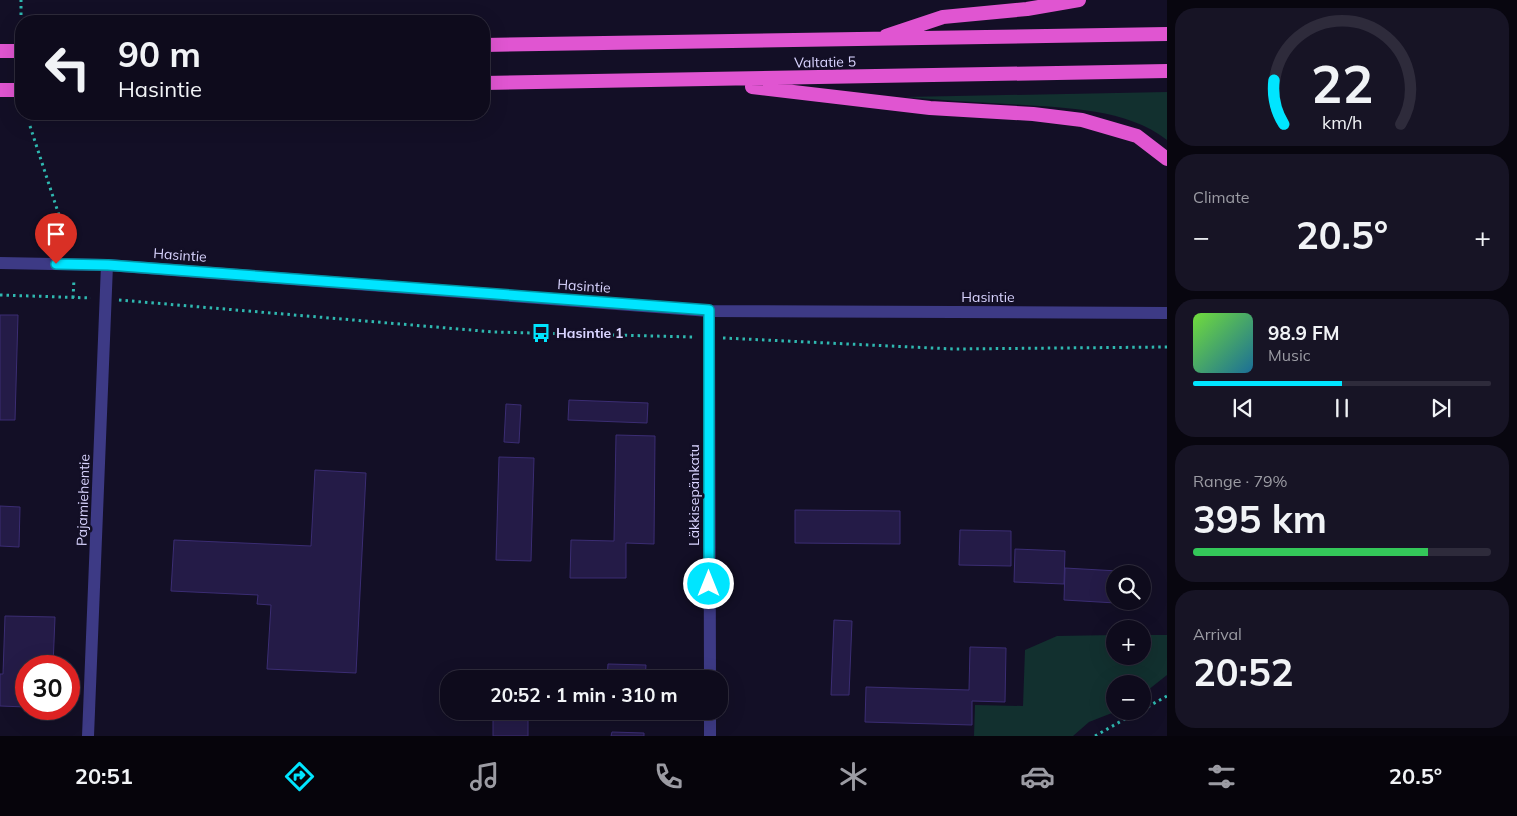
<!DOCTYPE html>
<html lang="en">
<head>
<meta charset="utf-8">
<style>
  body { margin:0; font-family:Mulish,sans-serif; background:#171425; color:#f1f3f6; height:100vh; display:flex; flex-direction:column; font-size:19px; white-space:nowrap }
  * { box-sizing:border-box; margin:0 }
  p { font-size:16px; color:#9b9ba3 }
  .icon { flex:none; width:28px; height:28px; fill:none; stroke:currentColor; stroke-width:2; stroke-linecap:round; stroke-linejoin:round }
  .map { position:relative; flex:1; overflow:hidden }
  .sheet { display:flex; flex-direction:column; gap:8px; padding:8px; background:#08060f; width:350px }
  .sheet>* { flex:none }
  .top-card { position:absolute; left:15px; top:15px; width:475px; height:105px; border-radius:20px; box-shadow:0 5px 20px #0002,0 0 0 1px #2e2b3b; background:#0e0b1c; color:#f1f3f6; overflow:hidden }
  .tools { position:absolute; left:1106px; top:565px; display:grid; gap:10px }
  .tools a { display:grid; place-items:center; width:45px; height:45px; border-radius:50%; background:#0e0b1c; box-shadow:0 5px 20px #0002,0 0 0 1px #2e2b3b; font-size:25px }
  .speed { position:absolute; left:15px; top:655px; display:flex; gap:10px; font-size:25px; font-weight:700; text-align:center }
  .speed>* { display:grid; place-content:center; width:65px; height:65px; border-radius:50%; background:#0e0b1c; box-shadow:0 5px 20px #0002,0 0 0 1px #2e2b3b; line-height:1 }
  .speed .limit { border:8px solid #d22; background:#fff; color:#111 }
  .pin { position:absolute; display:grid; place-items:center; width:42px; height:42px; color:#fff; margin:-51px -21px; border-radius:50% 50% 50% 0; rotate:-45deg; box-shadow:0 0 5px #0007 }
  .pin .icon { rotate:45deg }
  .me { position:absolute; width:55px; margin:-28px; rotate:0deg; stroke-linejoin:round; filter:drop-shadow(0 0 4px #0008) }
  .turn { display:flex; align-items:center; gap:18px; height:105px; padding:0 20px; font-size:22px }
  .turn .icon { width:65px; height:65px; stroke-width:2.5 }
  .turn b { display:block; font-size:35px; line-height:42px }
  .big { font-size:38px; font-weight:700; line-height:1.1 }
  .sheet .card { flex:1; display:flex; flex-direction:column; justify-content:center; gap:8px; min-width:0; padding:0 18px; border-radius:20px; background:#171425 }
  .sheet .dial { align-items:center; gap:0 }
  .dial svg { height:130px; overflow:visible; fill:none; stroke:#2e2b3b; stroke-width:7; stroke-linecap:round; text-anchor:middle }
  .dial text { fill:#f1f3f6; stroke:none }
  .song { display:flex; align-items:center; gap:15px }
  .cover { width:60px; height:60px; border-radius:8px; background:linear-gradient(135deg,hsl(100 70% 55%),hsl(200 70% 35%)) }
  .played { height:5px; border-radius:2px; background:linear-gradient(90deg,#00e5ff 50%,#2e2b3b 50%) }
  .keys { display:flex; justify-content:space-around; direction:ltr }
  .heat { display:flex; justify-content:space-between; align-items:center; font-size:28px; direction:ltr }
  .charge { height:8px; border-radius:4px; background:linear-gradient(90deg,#34c759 79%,#2e2b3b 0) }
  .trip { position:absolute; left:440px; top:670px; width:288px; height:50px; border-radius:20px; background:#0e0b1c; box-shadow:0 5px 20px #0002,0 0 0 1px #2e2b3b; font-weight:700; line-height:50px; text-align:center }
  .tab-bar { display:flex; height:80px; justify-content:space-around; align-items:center; background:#06040b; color:#9b9ba3 }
  .tab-bar .icon { width:35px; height:35px }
  .tab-bar .active { color:#00e5ff }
  .tab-bar b { font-size:22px; color:#f1f3f6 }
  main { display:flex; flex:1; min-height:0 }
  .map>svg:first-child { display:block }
  .green { fill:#12302f }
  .building { fill:#241b47; stroke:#3b2d73 }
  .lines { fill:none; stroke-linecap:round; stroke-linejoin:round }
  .path { stroke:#2fb8b0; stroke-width:3; stroke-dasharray:2.5 4; stroke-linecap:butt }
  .minor { stroke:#3d3a85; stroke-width:12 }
  .tertiary { stroke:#3d3a85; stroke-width:12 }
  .trunk { stroke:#e055d1; stroke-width:14 }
  .route-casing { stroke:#0095a6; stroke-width:12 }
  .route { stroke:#00e5ff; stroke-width:9 }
  .labels { text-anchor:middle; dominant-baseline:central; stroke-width:5; stroke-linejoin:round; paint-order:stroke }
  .street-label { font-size:14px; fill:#d9d4ff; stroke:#130f26 }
  .poi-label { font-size:14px; font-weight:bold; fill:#d9d4ff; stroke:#130f26; text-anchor:start }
</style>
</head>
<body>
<main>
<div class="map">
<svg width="1167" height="736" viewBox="0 0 1167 736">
  <rect width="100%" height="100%" fill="#130f26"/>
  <path class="green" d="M1167 92V140C1125 107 1059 108 1008 104 974 102 939 100 905 97Z
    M1115 635V656H1142L1143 635H1167V675L1143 694 1142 684H1115V711H1117L1089 722 1073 736H974L975 705 1023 706 1025 650 1057 636Z"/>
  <path class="building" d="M0 315H18L15 420H0Z
    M569 400 648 403 647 423 568 420Z
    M506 404 521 405 519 443 504 442Z
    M616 435 655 436 654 544 626 543V578H570L571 540 614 541Z
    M499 457 534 458 531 561 496 560Z
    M315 470 366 473 356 673 267 669 271 605 257 604 258 595 171 591 174 540 311 546Z
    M0 506 20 507 19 547 0 546Z
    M795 510 900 511V544L795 543Z
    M960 530 1011 531V566L959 565Z
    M1015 549 1065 551 1064 584 1014 582Z
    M1065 568 1118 571V574H1115L1116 603 1064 600Z
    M5 616 55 617 53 666H26V707L0 706V674H3Z
    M834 620 852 621 849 695H831Z
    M970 647 1006 648 1005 702 972 701V725L865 722 866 687 969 690Z
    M608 664 646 665 645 679H607Z
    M493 711H528V736H493Z
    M606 711H644V716L606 715Z
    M612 732 644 733V736H611Z"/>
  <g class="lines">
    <path class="path" d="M21 15V0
      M30 126 70 249
      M0 295 91 298
      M73 298 74 279
      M119 300 494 332 694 337
      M723 338 953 349 1167 347
      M1142 710 1167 696
      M1095 736 1139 711"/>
    <path class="minor" d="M709 311 710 679
      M710 711V736
      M88 736 107 265"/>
    <path class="tertiary" d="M0 263 107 265 709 311 1167 313"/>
    <path class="trunk" d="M886 36 943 17 1027 9 1079 0
      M484 45 1167 34
      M0 51H21
      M484 83 1167 71
      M752 87 930 108 1033 114 1082 120 1137 136 1167 159
      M0 90H21"/>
  </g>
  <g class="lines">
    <g class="route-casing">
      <path id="route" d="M56 264 108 265 709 310V584"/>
    </g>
    <use href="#route" class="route"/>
  </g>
  <defs>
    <g id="bus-bare" transform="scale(1.5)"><path d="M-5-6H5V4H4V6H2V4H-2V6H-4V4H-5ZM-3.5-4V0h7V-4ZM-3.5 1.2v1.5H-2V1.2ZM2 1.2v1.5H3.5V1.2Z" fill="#00e5ff" stroke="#130f26" stroke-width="2.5" paint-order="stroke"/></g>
  </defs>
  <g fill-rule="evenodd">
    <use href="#bus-bare" x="541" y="333"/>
  </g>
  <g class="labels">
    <g class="street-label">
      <text transform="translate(825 62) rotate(-1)">Valtatie 5</text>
      <text transform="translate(180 255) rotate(4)">Hasintie</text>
      <text transform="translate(584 286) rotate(4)">Hasintie</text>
      <text x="988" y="297">Hasintie</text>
      <text transform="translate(694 495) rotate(-90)">Läkkisepänkatu</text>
      <text transform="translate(83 500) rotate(-88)">Pajamiehentie</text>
    </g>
    <g class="poi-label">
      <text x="556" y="333">Hasintie 1</text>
    </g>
  </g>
</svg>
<div class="tools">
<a><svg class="icon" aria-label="search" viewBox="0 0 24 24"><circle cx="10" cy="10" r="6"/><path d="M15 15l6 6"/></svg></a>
<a>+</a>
<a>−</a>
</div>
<div class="speed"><div class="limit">30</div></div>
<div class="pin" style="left:56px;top:264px;background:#d93025"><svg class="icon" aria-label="arrive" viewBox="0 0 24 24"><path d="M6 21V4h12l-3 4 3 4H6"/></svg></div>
<svg class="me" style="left:709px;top:584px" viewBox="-20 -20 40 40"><circle r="17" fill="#00e5ff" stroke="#fff" stroke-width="3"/><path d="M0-11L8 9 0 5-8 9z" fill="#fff"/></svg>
<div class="trip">20:52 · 1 min · 310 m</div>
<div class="top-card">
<div class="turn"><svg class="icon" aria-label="left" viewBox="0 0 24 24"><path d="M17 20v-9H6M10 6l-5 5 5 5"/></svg><div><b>90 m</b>Hasintie</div></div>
</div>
</div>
<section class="sheet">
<div class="card dial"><svg viewBox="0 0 100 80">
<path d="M14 69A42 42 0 1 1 86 69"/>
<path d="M14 69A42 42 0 0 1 8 42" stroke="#00e5ff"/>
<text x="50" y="56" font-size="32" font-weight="700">22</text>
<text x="50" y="72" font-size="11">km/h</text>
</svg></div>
<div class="card"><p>Climate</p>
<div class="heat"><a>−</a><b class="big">20.5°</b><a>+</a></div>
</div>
<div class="card">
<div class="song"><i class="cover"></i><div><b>98.9 FM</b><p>Music</p></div></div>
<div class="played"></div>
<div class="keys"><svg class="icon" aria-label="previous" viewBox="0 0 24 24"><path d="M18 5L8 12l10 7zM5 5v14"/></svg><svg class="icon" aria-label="pause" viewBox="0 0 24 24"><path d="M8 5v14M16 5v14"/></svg><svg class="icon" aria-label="next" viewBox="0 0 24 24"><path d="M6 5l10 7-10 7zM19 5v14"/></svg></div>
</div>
<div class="card"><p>Range · 79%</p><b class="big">395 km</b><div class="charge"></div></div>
<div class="card"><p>Arrival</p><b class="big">20:52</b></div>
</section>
</main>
<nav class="tab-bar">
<b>20:51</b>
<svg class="icon active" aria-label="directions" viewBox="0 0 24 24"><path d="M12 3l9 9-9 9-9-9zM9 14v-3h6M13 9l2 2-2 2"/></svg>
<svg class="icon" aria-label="music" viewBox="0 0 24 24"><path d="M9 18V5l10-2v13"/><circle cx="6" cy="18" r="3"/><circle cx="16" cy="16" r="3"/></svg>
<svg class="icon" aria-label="phone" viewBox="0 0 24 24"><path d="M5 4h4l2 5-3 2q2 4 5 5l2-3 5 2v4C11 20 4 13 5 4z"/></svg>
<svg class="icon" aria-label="climate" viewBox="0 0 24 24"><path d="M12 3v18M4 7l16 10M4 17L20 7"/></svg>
<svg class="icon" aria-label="car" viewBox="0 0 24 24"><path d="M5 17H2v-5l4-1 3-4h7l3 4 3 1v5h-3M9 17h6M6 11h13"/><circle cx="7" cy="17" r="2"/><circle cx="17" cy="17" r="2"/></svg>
<svg class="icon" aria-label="filters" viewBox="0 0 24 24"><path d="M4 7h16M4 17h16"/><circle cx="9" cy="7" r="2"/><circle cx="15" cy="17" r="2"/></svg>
<b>20.5°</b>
</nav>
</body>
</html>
